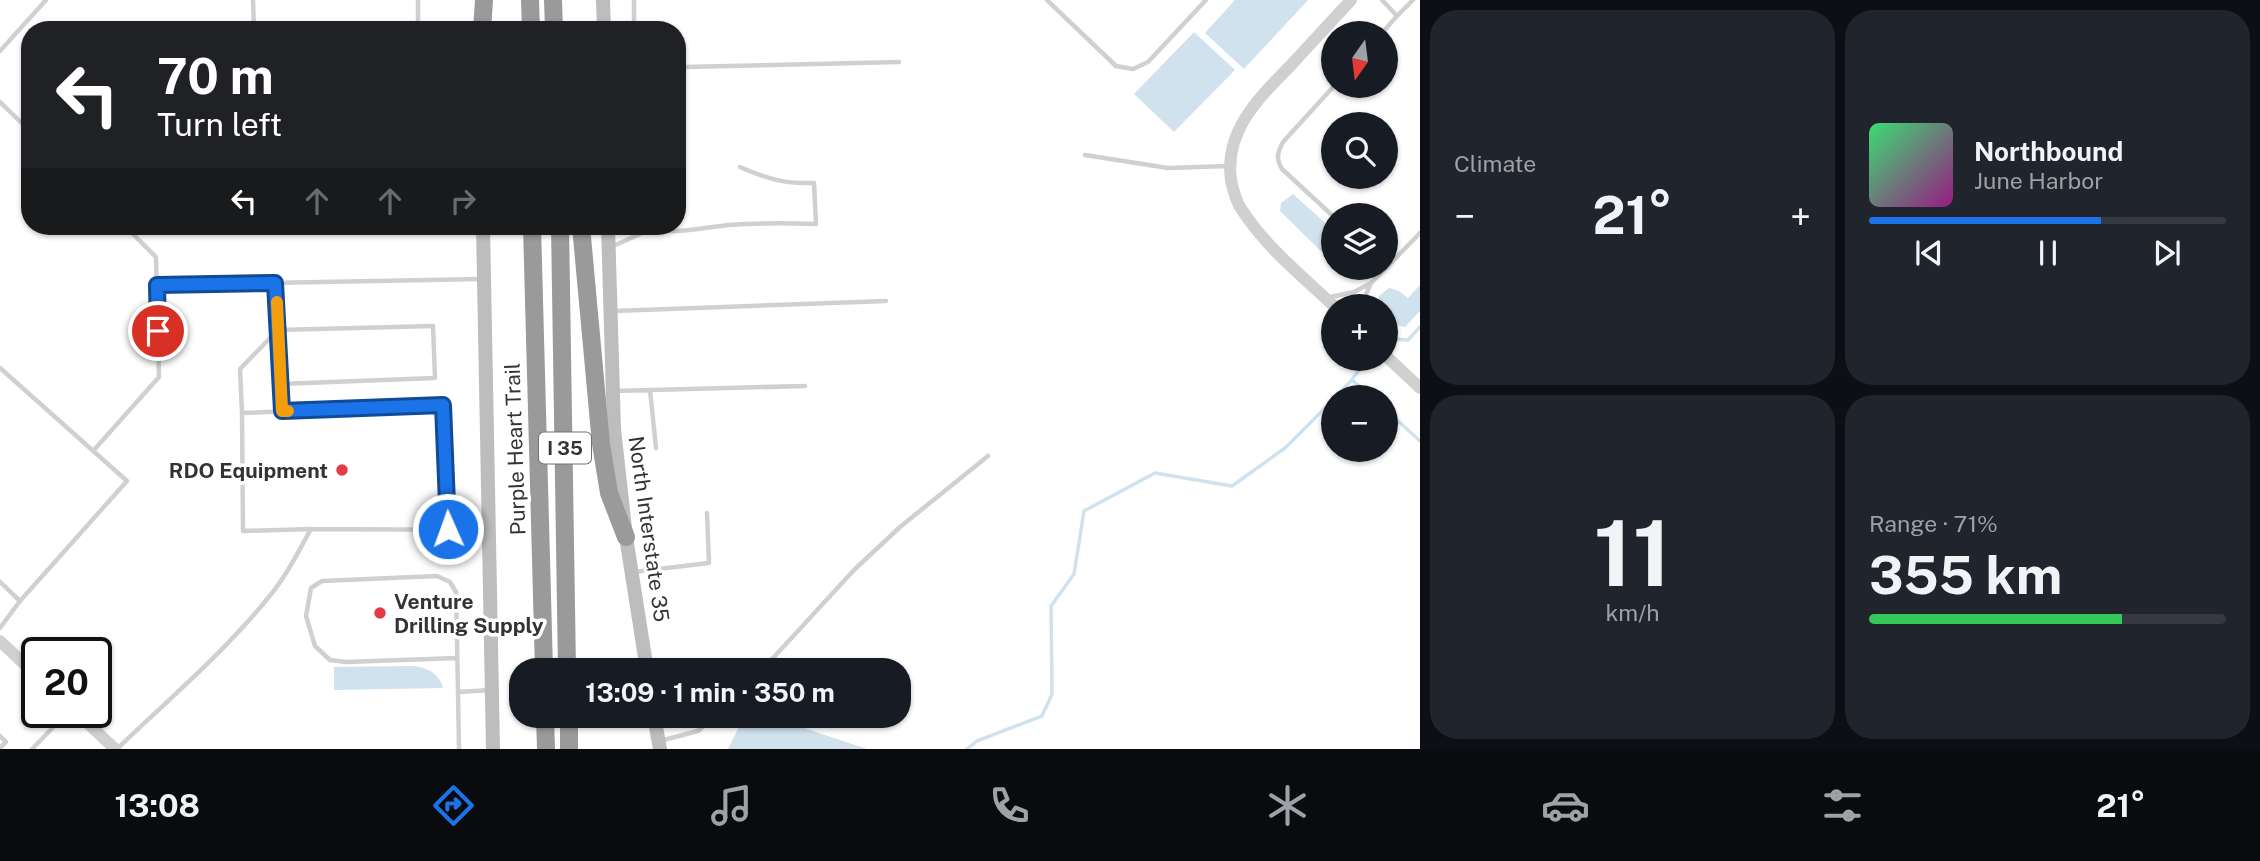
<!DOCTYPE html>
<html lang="en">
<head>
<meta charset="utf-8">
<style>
  body { margin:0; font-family:"Public Sans",sans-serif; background:#20242c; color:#f1f3f6; height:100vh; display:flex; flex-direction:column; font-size:26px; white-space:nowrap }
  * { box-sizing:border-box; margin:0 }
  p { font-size:23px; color:#9ea1a6 }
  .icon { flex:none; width:38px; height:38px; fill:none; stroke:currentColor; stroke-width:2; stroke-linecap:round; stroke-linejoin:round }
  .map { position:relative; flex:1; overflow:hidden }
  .sheet { display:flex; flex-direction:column; gap:10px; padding:10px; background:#0d0f14; width:840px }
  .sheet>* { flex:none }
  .hud { position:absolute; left:21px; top:21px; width:665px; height:214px; border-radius:28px; box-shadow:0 2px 5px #0004; background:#202124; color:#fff; overflow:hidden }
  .needle { width:46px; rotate:194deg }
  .tools { position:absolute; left:1321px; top:21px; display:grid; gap:14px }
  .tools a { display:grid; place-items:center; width:77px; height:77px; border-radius:50%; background:#171b24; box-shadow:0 2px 5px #0004; font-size:35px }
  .speed { position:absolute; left:21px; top:637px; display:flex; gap:14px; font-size:35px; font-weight:700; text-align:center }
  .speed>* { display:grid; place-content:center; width:91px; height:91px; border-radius:50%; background:#171b24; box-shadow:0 2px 5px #0004; line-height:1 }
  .speed .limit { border:4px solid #111; border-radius:10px; background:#fff; color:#111 }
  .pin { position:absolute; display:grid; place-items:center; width:60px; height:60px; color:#fff; margin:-30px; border:4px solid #fff; border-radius:50%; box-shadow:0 2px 7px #0007 }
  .me { position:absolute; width:77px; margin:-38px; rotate:358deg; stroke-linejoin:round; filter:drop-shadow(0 0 5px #0008) }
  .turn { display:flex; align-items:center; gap:24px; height:147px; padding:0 21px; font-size:32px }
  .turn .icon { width:91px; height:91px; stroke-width:2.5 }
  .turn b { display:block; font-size:49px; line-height:60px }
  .lanes { display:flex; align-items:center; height:66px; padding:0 21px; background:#0003; justify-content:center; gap:35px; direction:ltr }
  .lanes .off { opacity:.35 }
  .big { font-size:52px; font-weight:700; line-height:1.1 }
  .sheet .card { flex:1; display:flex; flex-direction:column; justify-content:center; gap:10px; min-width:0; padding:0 24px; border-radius:28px; background:#20242c }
  .sheet .dial { align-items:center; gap:0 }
  .dial b { font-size:91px; line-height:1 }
  .song { display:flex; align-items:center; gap:21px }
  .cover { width:84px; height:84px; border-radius:10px; background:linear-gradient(135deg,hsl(140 70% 55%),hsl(310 70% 35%)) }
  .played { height:7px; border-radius:4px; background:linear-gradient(90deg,#1a73e8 65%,#363941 65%) }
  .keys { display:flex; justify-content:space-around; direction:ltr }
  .heat { display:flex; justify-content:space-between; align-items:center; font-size:38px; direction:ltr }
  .charge { height:10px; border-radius:5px; background:linear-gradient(90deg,#34c759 71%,#363941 0) }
  .sheet .tiles { flex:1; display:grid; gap:10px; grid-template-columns:repeat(2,1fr) }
  .trip { position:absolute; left:509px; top:658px; width:402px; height:70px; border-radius:28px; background:#171b24; box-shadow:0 2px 5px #0004; font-weight:700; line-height:70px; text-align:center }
  .tab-bar { display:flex; height:112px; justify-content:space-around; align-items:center; background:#090b0e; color:#9ea1a6 }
  .tab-bar .icon { width:49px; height:49px }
  .tab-bar .current { color:#1a73e8 }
  .tab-bar b { font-size:32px; color:#f1f3f6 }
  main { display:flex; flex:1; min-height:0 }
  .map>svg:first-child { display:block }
  .water { fill:#cfe2ee }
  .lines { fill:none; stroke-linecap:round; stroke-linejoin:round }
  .stream { stroke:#cfe2ee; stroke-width:3.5 }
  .service { stroke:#d0d0d0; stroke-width:4.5 }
  .tertiary { stroke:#d0d0d0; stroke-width:12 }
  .secondary { stroke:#bdbdbd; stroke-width:14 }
  .motorway { stroke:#9a9a9a; stroke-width:18 }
  .route-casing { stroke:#114b97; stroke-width:18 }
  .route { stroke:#1a73e8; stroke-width:12 }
  .slow { stroke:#f59e0b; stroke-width:12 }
  .poi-dot { fill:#e63946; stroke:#fff; stroke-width:2.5 }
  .labels { text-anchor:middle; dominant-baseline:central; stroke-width:7; stroke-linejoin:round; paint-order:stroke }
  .shield { fill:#fff; stroke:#707070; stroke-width:2 }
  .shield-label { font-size:19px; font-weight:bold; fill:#333 }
  .street-label { font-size:21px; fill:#333; stroke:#fff }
  .poi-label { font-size:21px; font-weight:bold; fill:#333; stroke:#fff; text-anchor:end }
</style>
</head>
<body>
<main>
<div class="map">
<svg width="1420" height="749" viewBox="0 0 1420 749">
  <rect width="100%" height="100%" fill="#fff"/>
  <path class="water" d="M1235 0H1308L1244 69 1205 33Z
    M1194 32 1235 70 1174 132 1134 94Z
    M1293 194 1333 230V263L1280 211 1281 203Z
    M1420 285V311L1405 327 1400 326 1386 314V306L1376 305 1379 296 1389 288 1399 291 1408 298Z
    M414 666C428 668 439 673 443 688L334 690V667Z
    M752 718 783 721 867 749H728L738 729Z"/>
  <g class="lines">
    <path class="stream" d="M1387 343 1393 339 1408 340 1420 327
      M1352 379 1368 359
      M1335 397 1352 380 1372 397
      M1386 410 1420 441
      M967 749 977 741 1042 716 1052 694 1051 606 1074 574 1084 511 1155 473 1232 486 1285 448 1334 399"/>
    <path class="service" d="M253 0 254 30
      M418 0V30
      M634 0V30
      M1047 0 1116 66 1133 69 1148 62 1206 0
      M1397 16 1413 0
      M1382 33 1397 16 1382 0
      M0 51 46 0
      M677 70 684 67 899 62
      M0 102 30 131
      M1085 155 1168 168 1228 166
      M1334 217 1282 169C1276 159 1277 153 1283 142L1334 86
      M267 226 273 232 412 228 414 226
      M651 226V229C677 234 702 228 728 225 757 223 786 223 816 224L814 183C785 184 767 179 740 167
      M611 247 651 229
      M1386 268 1420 233
      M275 283 278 330 240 369 242 413 443 405 448 529
      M1371 283 1386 268
      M157 285 482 279
      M1330 297 1354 292 1371 283 1361 306
      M614 311 886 301
      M433 326 435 378 280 384 278 330Z
      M0 368 127 481 20 601
      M280 384 282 411
      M650 390 656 448
      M614 391 805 386
      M242 413 243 531 311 529
      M93 451 159 377 156 257 125 226
      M633 572 709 563 707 513
      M0 582 20 601 0 628
      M457 658 346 662 330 660 315 646 306 616 311 588 322 581 437 576 450 582 456 592 458 692 491 690
      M762 670 854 570 900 527 988 456
      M458 692 459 749
      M0 736 6 742 0 748
      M660 741 698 731 715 716
      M32 749 68 712
      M117 749C170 698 226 651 272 593 288 574 299 550 311 529L485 530"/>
    <path class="tertiary" d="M1334 306C1302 276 1266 247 1242 210 1236 202 1233 190 1231 180 1224 129 1261 96 1293 63 1312 42 1332 21 1351 0
      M1386 356 1420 388
      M0 641 37 676
      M76 712 115 749"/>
    <path class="secondary" d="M603 0 604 30
      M483 226 493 749
      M608 226 614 429 626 537 647 670
      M654 716 660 749"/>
    <path class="motorway" d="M530 0 531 30
      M553 0 554 30
      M482 30 484 0
      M532 226 544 670
      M560 226 567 670
      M581 226 601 444 609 493 626 537
      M545 716 546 749
      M569 716V749"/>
  </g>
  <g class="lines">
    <g class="route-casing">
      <path id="route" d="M158 331 157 285 275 283 282 411 443 405 448 529"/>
    </g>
    <use href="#route" class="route"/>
    <path class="slow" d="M277 302 282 411H288"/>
  </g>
  <g class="poi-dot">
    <circle cx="342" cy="470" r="7"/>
    <circle cx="380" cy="613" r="7"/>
  </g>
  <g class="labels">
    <rect class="shield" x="539" y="432.5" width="52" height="31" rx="5"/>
    <g class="shield-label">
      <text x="565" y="448">I 35</text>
    </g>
    <g class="street-label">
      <text transform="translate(515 449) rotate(-92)">Purple Heart Trail</text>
      <text transform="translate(649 529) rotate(82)">North Interstate 35</text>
    </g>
    <g class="poi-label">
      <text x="328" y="470">RDO Equipment</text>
      <text x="394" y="601" text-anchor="start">Venture<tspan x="394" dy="24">Drilling Supply</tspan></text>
    </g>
  </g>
</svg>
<div class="tools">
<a><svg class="needle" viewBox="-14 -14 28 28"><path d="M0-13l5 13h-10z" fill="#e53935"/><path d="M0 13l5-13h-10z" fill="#9ea1a6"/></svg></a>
<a><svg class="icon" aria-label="search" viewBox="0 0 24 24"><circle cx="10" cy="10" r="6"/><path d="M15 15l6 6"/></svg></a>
<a><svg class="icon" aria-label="layers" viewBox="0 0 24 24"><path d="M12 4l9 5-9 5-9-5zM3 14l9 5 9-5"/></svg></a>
<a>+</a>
<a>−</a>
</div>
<div class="speed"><div class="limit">20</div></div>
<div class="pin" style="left:158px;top:331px;background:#d93025"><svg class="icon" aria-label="arrive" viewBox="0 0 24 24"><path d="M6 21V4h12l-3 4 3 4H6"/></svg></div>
<svg class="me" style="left:448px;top:529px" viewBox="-20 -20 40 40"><circle r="17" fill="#1a73e8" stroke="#fff" stroke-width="3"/><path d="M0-11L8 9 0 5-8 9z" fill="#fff"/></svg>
<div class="trip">13:09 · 1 min · 350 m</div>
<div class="hud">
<div class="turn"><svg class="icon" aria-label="left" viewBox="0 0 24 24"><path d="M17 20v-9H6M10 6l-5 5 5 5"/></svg><div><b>70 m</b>Turn left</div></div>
<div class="lanes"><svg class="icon" aria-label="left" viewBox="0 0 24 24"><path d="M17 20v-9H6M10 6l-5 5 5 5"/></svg><svg class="icon off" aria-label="ahead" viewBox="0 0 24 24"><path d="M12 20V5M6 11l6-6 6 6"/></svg><svg class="icon off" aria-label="ahead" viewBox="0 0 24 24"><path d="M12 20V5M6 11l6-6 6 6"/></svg><svg class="icon off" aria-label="right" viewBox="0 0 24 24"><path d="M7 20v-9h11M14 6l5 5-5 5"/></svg></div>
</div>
</div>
<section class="sheet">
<div class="tiles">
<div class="card"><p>Climate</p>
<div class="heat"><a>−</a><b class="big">21°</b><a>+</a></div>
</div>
<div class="card">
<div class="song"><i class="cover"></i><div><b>Northbound</b><p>June Harbor</p></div></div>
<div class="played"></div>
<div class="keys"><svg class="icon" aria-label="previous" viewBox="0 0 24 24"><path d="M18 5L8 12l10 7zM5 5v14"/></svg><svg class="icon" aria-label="pause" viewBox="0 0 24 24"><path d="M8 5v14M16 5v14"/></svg><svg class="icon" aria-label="next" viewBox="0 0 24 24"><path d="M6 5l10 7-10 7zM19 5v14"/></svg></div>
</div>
<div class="card dial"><b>11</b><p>km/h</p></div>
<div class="card"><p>Range · 71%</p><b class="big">355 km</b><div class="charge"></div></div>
</div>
</section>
</main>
<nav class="tab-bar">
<b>13:08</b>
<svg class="icon current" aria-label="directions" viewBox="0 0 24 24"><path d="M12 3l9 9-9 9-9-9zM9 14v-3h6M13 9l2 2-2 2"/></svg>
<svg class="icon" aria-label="music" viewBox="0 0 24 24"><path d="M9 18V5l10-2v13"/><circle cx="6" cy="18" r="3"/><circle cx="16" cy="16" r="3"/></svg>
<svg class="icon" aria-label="phone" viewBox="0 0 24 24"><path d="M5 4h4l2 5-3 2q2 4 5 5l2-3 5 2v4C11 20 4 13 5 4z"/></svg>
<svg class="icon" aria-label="climate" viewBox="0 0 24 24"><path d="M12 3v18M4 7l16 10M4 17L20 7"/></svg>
<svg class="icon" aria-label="car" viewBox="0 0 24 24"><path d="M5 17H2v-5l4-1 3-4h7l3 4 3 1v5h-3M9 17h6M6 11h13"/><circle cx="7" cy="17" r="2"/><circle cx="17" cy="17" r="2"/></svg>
<svg class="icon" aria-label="filters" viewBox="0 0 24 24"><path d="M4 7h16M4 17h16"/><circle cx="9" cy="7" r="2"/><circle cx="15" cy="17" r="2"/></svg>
<b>21°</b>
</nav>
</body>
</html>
